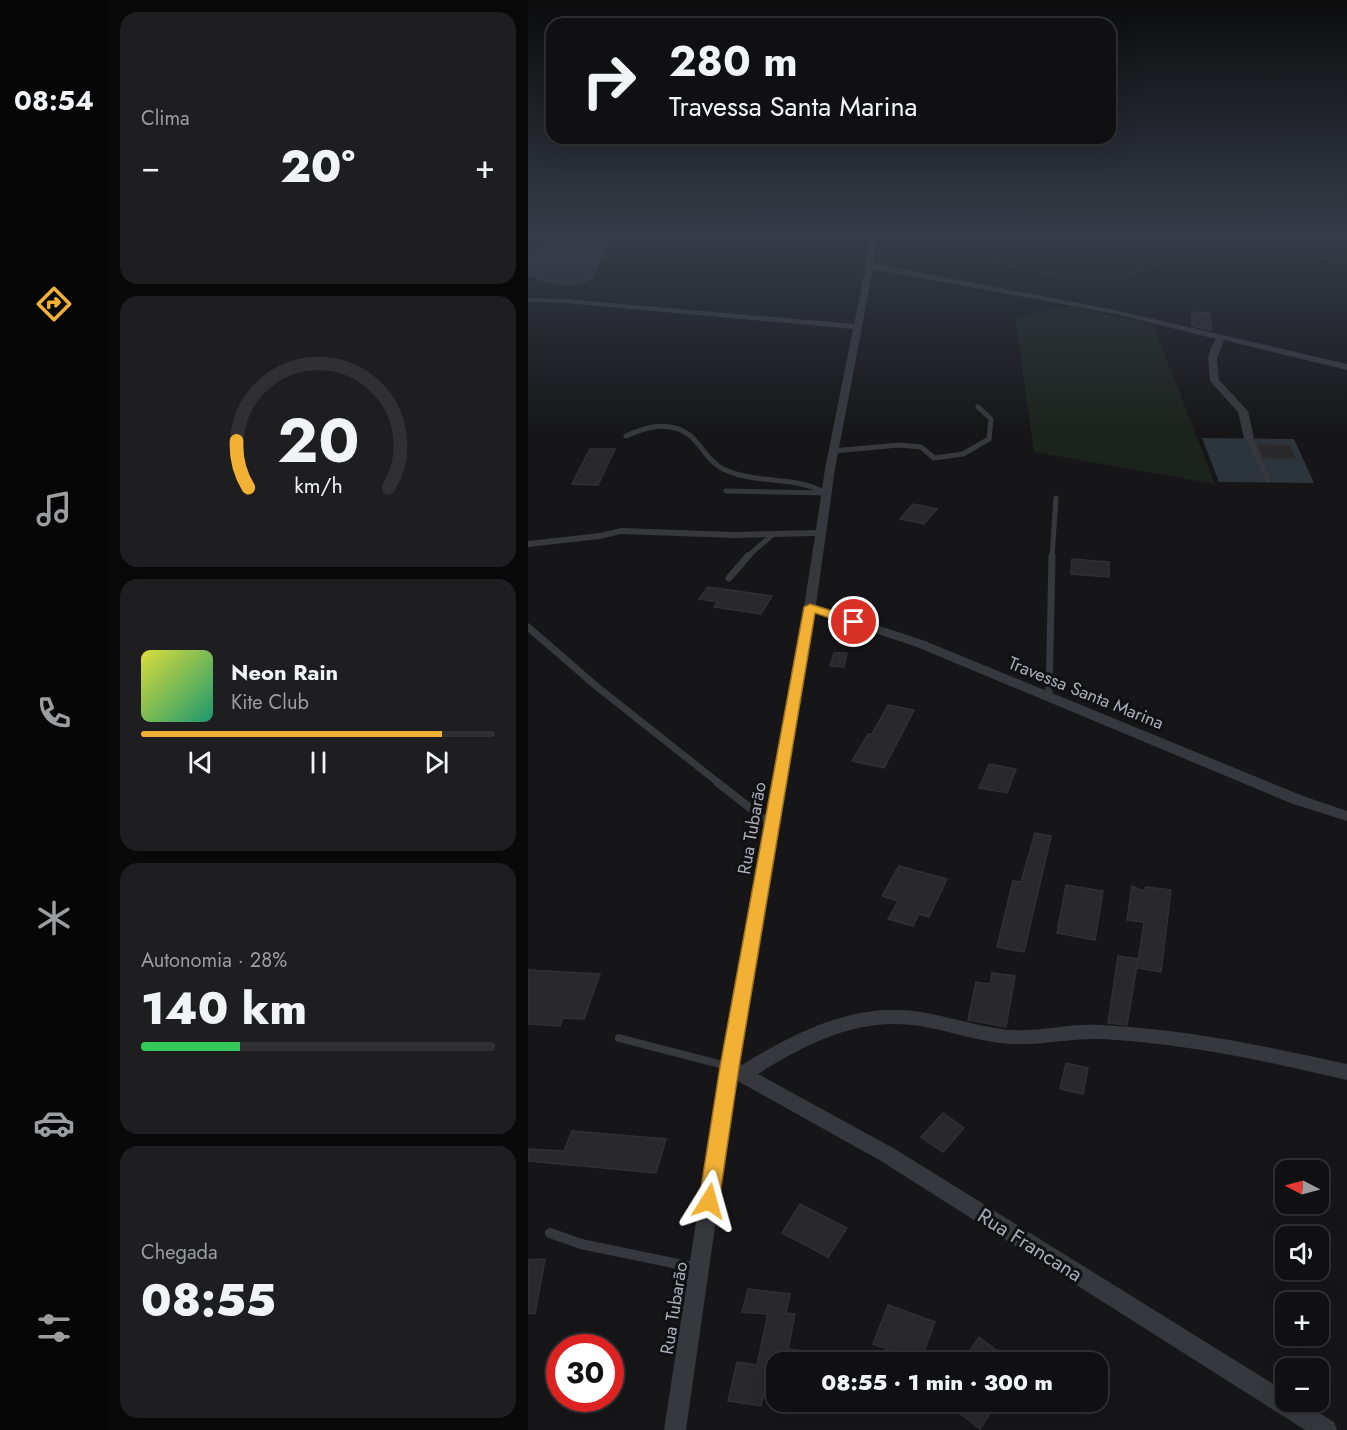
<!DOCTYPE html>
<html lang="pt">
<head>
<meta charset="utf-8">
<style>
  body { margin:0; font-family:Jost,sans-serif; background:#1e1e20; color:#f1f3f6; height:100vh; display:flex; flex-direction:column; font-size:22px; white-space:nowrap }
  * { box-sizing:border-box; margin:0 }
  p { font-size:20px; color:#9c9d9f }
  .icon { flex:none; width:33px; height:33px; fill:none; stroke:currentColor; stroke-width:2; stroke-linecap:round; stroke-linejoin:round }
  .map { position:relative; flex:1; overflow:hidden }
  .side { display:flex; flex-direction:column; gap:12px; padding:12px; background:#09090a; width:420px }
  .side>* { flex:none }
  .banner { position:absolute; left:18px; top:18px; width:570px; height:126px; border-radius:18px; box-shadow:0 6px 24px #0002,0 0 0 2px #303032; background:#101012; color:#f1f3f6; overflow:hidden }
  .needle { width:39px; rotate:276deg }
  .tools { position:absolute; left:747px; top:1160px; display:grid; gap:12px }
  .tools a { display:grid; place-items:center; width:54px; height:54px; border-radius:12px; background:#101012; box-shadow:0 6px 24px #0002,0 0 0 2px #303032; font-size:30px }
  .speed { position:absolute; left:18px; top:1334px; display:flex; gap:12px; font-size:30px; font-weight:700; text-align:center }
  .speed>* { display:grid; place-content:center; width:78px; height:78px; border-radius:50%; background:#101012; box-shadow:0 6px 24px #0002,0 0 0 2px #303032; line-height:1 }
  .speed .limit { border:9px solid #d22; background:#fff; color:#111 }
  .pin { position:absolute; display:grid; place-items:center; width:51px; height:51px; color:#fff; margin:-26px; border:3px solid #fff; border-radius:50%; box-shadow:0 2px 6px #0007 }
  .me { position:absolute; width:66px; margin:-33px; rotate:8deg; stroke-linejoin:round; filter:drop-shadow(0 0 4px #0008) }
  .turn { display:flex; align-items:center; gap:21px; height:126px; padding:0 24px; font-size:27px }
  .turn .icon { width:78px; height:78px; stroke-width:2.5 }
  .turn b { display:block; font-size:42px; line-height:51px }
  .big { font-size:45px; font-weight:800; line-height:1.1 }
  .side .card { flex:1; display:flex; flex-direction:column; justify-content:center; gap:9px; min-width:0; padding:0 21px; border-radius:18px; background:#1e1e20 }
  .side .dial { align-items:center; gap:0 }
  .dial svg { height:156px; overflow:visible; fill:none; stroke:#303032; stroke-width:7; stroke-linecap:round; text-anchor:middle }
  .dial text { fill:#f1f3f6; stroke:none }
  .song { display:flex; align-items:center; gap:18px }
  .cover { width:72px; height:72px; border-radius:9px; background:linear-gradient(135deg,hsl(60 70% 55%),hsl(160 70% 35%)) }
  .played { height:6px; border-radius:3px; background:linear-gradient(90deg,#f2b134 85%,#303032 85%) }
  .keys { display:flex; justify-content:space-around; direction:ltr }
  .heat { display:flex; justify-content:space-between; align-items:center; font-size:33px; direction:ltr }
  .charge { height:9px; border-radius:4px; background:linear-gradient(90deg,#34c759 28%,#303032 0) }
  .trip { position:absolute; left:238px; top:1352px; width:342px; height:60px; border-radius:18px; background:#101012; box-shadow:0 6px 24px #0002,0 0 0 2px #303032; font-weight:800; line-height:60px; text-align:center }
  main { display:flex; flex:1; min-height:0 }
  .tabs { display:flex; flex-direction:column; width:108px; justify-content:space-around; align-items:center; background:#060607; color:#9c9d9f }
  .tabs .icon { width:42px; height:42px }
  .tabs .current { color:#f2b134 }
  .tabs b { font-size:27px; color:#f1f3f6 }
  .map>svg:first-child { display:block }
  .green { fill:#1c231d }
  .water { fill:#2c353c }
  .building { fill:#29292c; stroke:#303034; stroke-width:1.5 }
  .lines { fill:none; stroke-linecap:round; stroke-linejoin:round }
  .path { stroke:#3d3f44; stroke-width:1.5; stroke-dasharray:1.5 3; stroke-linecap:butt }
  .service-far3 { stroke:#37383d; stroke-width:5 }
  .service-far2 { stroke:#37383d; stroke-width:7 }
  .service-far1 { stroke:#37383d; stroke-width:8 }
  .service { stroke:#37383d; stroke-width:10 }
  .minor { fill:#37383d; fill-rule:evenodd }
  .route { fill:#f2b134; stroke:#9d7322; stroke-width:1.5 }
  .labels { text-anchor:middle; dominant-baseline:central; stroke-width:6; stroke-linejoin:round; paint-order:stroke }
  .street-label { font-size:18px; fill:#a8adb8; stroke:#111113 }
  .near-street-label { font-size:21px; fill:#a8adb8; stroke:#111113 }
</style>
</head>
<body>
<main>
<nav class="tabs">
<b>08:54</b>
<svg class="icon current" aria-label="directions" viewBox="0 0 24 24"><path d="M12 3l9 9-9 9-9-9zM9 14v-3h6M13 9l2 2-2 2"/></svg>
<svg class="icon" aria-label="music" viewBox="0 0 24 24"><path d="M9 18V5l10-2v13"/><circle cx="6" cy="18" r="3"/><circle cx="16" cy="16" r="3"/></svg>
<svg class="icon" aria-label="phone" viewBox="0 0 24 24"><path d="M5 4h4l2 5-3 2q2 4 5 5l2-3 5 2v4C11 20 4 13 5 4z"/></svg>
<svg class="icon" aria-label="climate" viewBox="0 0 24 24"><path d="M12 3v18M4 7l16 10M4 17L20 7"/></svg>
<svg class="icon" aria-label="car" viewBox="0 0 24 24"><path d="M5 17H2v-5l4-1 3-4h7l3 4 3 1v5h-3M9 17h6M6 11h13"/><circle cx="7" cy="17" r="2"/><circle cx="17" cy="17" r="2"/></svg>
<svg class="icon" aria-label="filters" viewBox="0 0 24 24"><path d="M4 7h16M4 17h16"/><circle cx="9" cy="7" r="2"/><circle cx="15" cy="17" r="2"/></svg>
</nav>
<section class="side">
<div class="card"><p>Clima</p>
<div class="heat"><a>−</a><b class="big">20°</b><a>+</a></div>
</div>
<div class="card dial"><svg viewBox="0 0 100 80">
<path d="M14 69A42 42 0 1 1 86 69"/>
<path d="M14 69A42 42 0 0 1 8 45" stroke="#f2b134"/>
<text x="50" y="56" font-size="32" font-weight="700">20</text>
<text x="50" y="72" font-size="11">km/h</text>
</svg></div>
<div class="card">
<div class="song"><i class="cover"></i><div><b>Neon Rain</b><p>Kite Club</p></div></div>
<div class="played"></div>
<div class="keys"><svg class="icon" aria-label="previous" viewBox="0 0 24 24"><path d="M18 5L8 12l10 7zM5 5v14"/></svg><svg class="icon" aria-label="pause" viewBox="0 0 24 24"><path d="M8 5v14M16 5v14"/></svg><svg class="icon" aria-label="next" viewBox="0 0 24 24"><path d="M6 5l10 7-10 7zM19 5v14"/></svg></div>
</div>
<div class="card"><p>Autonomia · 28%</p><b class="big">140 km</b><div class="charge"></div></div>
<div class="card"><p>Chegada</p><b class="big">08:55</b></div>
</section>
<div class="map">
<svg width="819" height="1430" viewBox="0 0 819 1430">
  <rect width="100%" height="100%" fill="#161618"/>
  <path class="green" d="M760 233H819V266L762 251 759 242Z
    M542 306 625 324 687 484 506 452 487 317Z"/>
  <path class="water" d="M19 233H86L65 278C43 292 22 284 0 276V252L14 243Z
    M674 438 766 439 786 483 691 482Z"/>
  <path class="building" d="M664 312 682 313 683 330 664 326Z
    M729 444 762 445 768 459 735 458Z
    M62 449H87L70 485 44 484Z
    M385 504 409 509 396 524 372 519Z
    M544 559 581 562V577L543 574Z
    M180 587 244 596 233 614 186 607 190 602 171 599Z
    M306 653H319L316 667 302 666Z
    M360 705 386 710 356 768 324 761 340 734H344Z
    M461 764 488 769 479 793 451 788Z
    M507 833 523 836 496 952 469 947 485 881 493 882Z
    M371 866 419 879 401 917 391 914 385 926 360 919 370 901 354 896Z
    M538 885 575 891 567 940 529 933Z
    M604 886 615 891 618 887 643 890 633 972 609 968 616 922 599 920Z
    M590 956 610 959 599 1025 580 1023Z
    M0 970 72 974 56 1019 35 1018 32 1026 0 1024Z
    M464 973 487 976 478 1027 440 1020 448 982 462 984Z
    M538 1063 560 1068 555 1094 532 1089Z
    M415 1113 436 1128 415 1152 393 1137Z
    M44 1131 138 1139 128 1173 0 1161V1149L36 1151Z
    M272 1204 319 1228 300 1257 254 1233Z
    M17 1259 7 1314 0 1313V1260Z
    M220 1289 262 1294 258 1313 267 1314 260 1349 295 1353 294 1362H249V1395L236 1394 233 1406 200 1401 209 1362 229 1365 240 1314 214 1312Z
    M360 1305 407 1322 392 1362H357L361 1350 345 1344Z
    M451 1337 484 1362H434Z
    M416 1401H470L452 1429Z"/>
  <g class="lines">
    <path class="path" d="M442 233 473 263
      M553 233 604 272
      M657 233 687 251
      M406 250 541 278 579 279 730 240"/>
    <path class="service-far3" d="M98 436C114 429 130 423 147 428 171 434 175 459 195 469 228 485 266 475 298 493
      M721 438 740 480
      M305 451 371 445 393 447 406 458 435 454 461 439 463 419 450 407
      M198 491 298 493
      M219 557 244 535
      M524 557 528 498"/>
    <path class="service-far2" d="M201 578 220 556
      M0 627 68 686 192 784
      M521 697 524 556"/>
    <path class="service-far1" d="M190 783 244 825
      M91 1038 199 1066"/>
    <path class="service" d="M22 1233 53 1244 169 1268"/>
    <path class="minor" d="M340 233H348L346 264 587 310 819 364V370L696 340 689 358 691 380 720 411 726 438 721 441 716 438 710 412 682 381 680 358 683 348 688 339 587 314 345 269 307 469 288 605 397 641 775 796 819 811V821L765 804 389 647 287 613 211 1063 214 1065C267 1032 329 1001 393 1012 422 1017 452 1027 482 1030 512 1032 542 1023 572 1025 656 1029 738 1046 819 1064V1080C738 1061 655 1043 572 1039 543 1038 515 1045 486 1044 454 1043 423 1031 392 1026 333 1016 278 1043 230 1074L367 1149 758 1392V1401H772L806 1422 809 1430H777L353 1161 208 1080 158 1430H136L192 1067 276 607 287 536 206 538 93 534 72 539 0 547V541L72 533 93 528 206 532 288 530 297 469 325 329 36 303 0 302V298L36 299 326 324 338 266Z"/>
  </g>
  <linearGradient id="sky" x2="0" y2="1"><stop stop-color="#0c0c0d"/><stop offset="0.54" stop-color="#363c48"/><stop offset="1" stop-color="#363c48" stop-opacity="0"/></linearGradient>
  <rect width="819" height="433" fill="url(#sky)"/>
  <path class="route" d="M282 604 330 619 332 622 326 626 287 613 211 1067 191 1201 188 1208 181 1210 174 1208 171 1201 192 1067 276 607Z"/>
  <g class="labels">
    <g class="street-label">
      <text transform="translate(558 693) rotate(22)">Travessa Santa Marina</text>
      <text transform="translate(224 828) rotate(-80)">Rua Tubarão</text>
      <text transform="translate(146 1308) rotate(-81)">Rua Tubarão</text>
    </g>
    <g class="near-street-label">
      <text transform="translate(502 1245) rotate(32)">Rua Francana</text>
    </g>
  </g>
</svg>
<div class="tools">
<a><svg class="needle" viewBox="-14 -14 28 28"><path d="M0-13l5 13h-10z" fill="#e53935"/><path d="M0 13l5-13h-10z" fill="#9c9d9f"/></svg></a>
<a><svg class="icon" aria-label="sound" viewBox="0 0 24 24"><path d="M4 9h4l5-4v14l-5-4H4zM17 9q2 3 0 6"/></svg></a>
<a>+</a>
<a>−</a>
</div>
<div class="speed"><div class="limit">30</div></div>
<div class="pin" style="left:326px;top:622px;background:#d93025"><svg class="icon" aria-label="arrive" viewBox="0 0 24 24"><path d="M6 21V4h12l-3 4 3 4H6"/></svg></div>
<svg class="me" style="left:181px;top:1201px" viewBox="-20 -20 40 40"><path d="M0-17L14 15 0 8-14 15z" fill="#f2b134" stroke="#fff" stroke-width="4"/></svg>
<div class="trip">08:55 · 1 min · 300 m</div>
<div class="banner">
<div class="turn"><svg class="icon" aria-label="right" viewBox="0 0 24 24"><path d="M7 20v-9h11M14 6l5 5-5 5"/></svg><div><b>280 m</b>Travessa Santa Marina</div></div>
</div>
</div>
</main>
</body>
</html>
